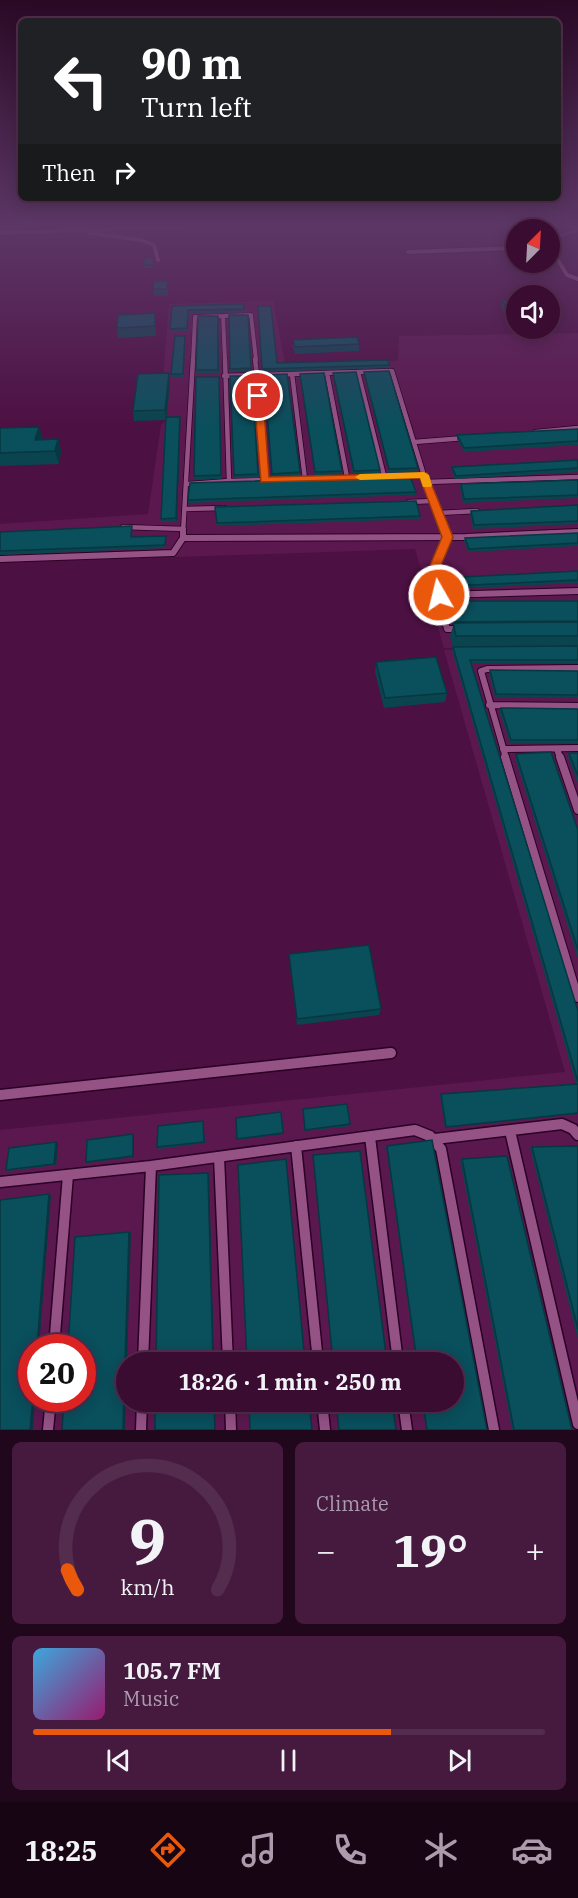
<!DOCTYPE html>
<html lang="en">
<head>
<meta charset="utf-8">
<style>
  body { margin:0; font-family:"IBM Plex Serif",serif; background:#451a3e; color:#f1f3f6; height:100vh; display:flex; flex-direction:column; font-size:22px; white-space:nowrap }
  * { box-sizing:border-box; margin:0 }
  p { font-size:20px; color:#ab9bac }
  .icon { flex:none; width:33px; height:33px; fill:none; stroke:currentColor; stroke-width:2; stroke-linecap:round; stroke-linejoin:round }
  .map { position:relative; height:1430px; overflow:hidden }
  .drawer { display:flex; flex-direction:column; gap:12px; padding:12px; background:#20071c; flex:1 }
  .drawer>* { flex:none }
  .hud { position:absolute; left:18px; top:18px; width:543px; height:183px; border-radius:9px; box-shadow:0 3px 15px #0003,0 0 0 2px #542c4d; background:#202124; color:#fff; overflow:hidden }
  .needle { width:39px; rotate:24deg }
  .tools { position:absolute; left:506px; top:219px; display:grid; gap:12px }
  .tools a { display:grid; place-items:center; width:54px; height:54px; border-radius:50%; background:#3a0c32; box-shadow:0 3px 15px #0003,0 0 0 2px #542c4d; font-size:30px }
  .speed { position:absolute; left:18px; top:1334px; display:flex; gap:12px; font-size:30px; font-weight:700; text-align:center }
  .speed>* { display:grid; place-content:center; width:78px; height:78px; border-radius:50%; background:#3a0c32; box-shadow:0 3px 15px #0003,0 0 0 2px #542c4d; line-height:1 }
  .speed .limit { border:9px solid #d22; background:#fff; color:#111 }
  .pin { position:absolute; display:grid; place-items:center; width:51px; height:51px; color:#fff; margin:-26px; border:3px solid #fff; border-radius:50%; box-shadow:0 2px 6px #0007 }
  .me { position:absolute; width:66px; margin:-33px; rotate:352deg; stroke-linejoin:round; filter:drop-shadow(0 0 4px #0008) }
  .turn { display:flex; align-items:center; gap:21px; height:126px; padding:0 24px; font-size:27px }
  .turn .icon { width:78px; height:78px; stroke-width:2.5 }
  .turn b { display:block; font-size:42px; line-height:51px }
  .then { display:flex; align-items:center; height:57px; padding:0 24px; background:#0003; gap:12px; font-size:22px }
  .big { font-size:45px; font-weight:800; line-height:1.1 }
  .drawer .card { flex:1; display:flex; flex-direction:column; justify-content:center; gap:9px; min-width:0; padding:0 21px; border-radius:9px; background:#451a3e }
  .drawer .dial { align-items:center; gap:0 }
  .dial svg { height:156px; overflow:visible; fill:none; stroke:#542c4d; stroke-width:7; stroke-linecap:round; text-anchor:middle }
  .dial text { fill:#f1f3f6; stroke:none }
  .song { display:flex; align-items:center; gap:18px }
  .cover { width:72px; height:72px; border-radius:9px; background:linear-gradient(135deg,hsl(200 70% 55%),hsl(320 70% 35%)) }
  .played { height:6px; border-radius:3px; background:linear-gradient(90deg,#ea580c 70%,#542c4d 70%) }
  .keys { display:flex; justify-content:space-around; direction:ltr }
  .heat { display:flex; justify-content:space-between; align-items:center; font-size:33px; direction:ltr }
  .drawer .tiles { flex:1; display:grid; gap:12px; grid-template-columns:1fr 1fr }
  .card:last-child { grid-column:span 2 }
  .trip { position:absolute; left:116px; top:1352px; width:348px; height:60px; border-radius:30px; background:#3a0c32; box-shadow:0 3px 15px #0003,0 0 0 2px #542c4d; font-weight:800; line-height:60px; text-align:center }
  .menu { display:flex; height:96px; justify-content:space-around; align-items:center; background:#170514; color:#ab9bac }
  .menu .icon { width:42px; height:42px }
  .menu .current { color:#ea580c }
  .menu b { font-size:27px; color:#f1f3f6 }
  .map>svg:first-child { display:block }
  .built { fill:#5b184f; fill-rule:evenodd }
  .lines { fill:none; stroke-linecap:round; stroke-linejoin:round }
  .lane-far4-casing { stroke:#2c0025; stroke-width:5 }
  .lane-far3-casing { stroke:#2c0025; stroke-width:6 }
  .lane-far2-casing { stroke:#2c0025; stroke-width:8 }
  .lane-far1-casing { stroke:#2c0025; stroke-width:10 }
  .lane-casing { stroke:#2c0025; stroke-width:13 }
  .street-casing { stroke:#2c0025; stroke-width:2 }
  .lane-far4 { stroke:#945285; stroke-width:4 }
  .lane-far3 { stroke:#945285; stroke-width:4.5 }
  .lane-far2 { stroke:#945285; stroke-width:6 }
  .lane-far1 { stroke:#945285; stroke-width:8 }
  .lane { stroke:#945285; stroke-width:10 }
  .street { fill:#945285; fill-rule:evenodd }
  .wall { fill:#09444f }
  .shaded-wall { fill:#073740 }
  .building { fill:#0a4f5c; stroke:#073740; stroke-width:1.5 }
  .route { fill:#ea580c; stroke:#983908; stroke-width:1.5 }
  .slow { fill:#f59e0b }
</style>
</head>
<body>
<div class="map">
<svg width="578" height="1430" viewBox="0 0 578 1430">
  <rect width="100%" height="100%" fill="#4d1043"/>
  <path class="built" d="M273 301 285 363 398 361 399 336 578 333V648H444L415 549 0 563V524L148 514 161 425 166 420 170 383 163 378 169 304Z
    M578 649V1430H0V1130L565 1072 444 650ZM32 1347H82V1398H32ZM126 1362H453V1401H126Z"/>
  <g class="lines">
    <g class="lane-far4-casing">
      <path id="lane-far4" d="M0 233 193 226
        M90 233 141 240 154 245 158 260
        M549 245 567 275 578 279
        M223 316 225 360
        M193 360 195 317 251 315 256 360"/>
    </g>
    <g class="lane-far3-casing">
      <path id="lane-far3" d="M255 359 257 375 392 371 426 482 578 477
        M358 372 384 476
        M327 373 347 477
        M292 374 305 479
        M224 376 257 375 264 480
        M536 432 578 428
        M414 442 465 438
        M229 481 424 475
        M426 482 446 533
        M189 484 229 481 225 359
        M409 502 433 501
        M185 509 224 508
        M438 513 477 511
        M123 527 184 529
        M183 533 193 359
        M547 533 578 532"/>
    </g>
    <g class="lane-far2-casing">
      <path id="lane-far2" d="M183 532V538L466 537 578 532
        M445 532 447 537 434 570 447 629H460
        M0 559 173 553 183 538
        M439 595 578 591
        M489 705 578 706
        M503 749 578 748
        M557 749 560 758
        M506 758 481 671 487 669 578 668"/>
    </g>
    <g class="lane-far1-casing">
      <path id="lane-far1" d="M505 757 578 998
        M560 757 578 810"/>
    </g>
    <g class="lane-casing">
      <path id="lane" d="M0 1095 391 1053
        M510 1131 578 1424
        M370 1137 398 1362
        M435 1139 562 1124 573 1129 578 1135
        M296 1146 318 1362
        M219 1157 228 1362
        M0 1182 151 1166 415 1130 430 1136 441 1149 494 1430
        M54 1347 68 1175
        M143 1362 151 1166
        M230 1401 231 1430
        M322 1401 325 1430
        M403 1401 407 1430
        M48 1430 51 1398
        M141 1430 142 1401"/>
    </g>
    <g class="street-casing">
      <path id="street" d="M578 228V232L563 236 549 245V240L559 234Z
        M516 246V250L408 254 405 252 408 250Z"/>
    </g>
    <use href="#lane-far4" class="lane-far4"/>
    <use href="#lane-far3" class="lane-far3"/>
    <use href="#lane-far2" class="lane-far2"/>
    <use href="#lane-far1" class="lane-far1"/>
    <use href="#lane" class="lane"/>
    <use href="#street" class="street"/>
  </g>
  <path class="wall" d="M153 258 154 268H144V265Z
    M168 287V295L154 296 153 289Z
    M516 299V315L507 316 501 306 502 300Z
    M244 304V312L189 314 188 331 171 332 172 306Z
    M258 306 277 363 389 365V368L262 372Z
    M229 315H248L251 371 230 372Z
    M218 316 219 373 196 374V370Z
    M156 323V336L118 338 117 328Z
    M185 336 183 377H172L171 374Z
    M293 340 359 344V351L295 354 293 347Z
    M364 372 418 468V472L389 473 364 375Z
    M169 373 170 382 167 417H180V420L177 522H161L166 420 134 421 133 411Z
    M333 373 380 470 379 473 353 474 333 376Z
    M300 374 342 471V474L315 476Z
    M264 375 300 472V476L272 477Z
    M230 376H252L259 478H234Z
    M219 377 221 479 195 480 194 476Z
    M0 428 43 440 58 439 61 452 59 464 0 466Z
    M578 429V445L464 452 457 439V435Z
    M578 460V472L455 479 452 471V467Z
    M578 480V498L463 503 460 488 461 484Z
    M416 492 415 495 188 503V500Z
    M578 505V524L473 529 470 514 471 511Z
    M215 507 420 516V519L217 526Z
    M132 529V537L166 536V548L0 555V532Z
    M578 533V546L468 552 464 541 465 538Z
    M578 571V583L448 589 445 581V578Z
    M449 601H578V663H471L578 1011V1114L445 1128 440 1096 441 1094 576 1084 452 650 453 648 450 636 454 623 448 605Z
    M376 662 447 693 445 702 384 708 375 672Z
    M490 670 578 671V698L495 697 489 674Z
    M501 708 578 709V743H510L499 711Z
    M569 753H578V784L568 757Z
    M516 754 578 830V959L515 758Z
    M289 954 381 1009 379 1015 297 1025Z
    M303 1109 350 1124V1126L305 1131Z
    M281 1112 283 1134 238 1140 237 1139Z
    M203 1121 205 1143 159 1149 157 1147Z
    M134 1136V1157L87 1163 86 1162Z
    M58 1143 56 1165 9 1171 6 1170Z
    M387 1146 487 1430H426L422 1401H453V1362H416L386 1147Z
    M578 1146V1340L530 1148 532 1147Z
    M462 1159 572 1430H512L460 1160Z"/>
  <path class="shaded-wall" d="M155 313 156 323V336L155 326Z
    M169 373 170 382 166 420 165 410Z
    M180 417V420L177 522 176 518Z
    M39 427 43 439 39 453 35 440Z
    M58 439 61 452 59 464 55 451Z
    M133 1134 134 1136V1157L133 1156Z
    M56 1142 58 1143 56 1165 54 1164Z
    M208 1173 209 1174 214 1362H213Z
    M49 1194 51 1195 39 1347H37Z
    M129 1232H131L127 1362H126L125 1430H123Z
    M33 1398H35L33 1430H30Z"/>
  <path class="building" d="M144 258H153V265H144Z
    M154 281H168L167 289H153Z
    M516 299V309H508L502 300Z
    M244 304V309L188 310 187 328 170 329 172 306Z
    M258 306H271L277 363 388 360 389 365 262 369Z
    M155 313V326L117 328 118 315Z
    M229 315H248L251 368 230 369Z
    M198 316H218V370H196Z
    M175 336H185L183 374H171Z
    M357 337 359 344 295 347 293 340Z
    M389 371 418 468 389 469 364 372Z
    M356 372 380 470 354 471 333 373Z
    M169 373 165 410 133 411 138 374Z
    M324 373 342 471 315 472 300 374Z
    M287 374 300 472 272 474 264 375Z
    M230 376H252L258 474 234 475Z
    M196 377H219L221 475 194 476Z
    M166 417H180L176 518 161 519Z
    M39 427 35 440 58 439 55 451 0 453V428Z
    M578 429V441L464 448 457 435Z
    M578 460V468L456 476 452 467Z
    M410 476 416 492 188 500 190 483Z
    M578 480V495L464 499 461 484Z
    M416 501 420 516 217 523 215 507Z
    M578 505V521L474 525 471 511Z
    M132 526 131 537 166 536 165 545 0 551V532Z
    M578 533V543L469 549 465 538Z
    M578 571V580L449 586 445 578Z
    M449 601H578V621L455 622Z
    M578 622V636H456L453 623Z
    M578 646V660H470L578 1011V1082L453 647Z
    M436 657 447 693 385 698 376 662Z
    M490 670 578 671V695L496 694Z
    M501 708 578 709V740H511Z
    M551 752 578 830V950L516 754Z
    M569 753H578V776Z
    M369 945 381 1009 297 1019 289 954Z
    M578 1084V1113L446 1127 441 1094Z
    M347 1104 350 1124 305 1130 303 1109Z
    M281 1112 283 1133 237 1139 236 1118Z
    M203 1121 204 1142 157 1147 158 1126Z
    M133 1134V1156L86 1162 87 1140Z
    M432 1140 487 1430H427L423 1401H453V1362H417L387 1146Z
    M56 1142 54 1164 6 1170 9 1148Z
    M578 1146V1329L532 1147Z
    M360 1151 387 1362H333L313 1155Z
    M507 1156 572 1430H514L462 1159Z
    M286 1159 305 1362H247L238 1165Z
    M208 1173 213 1362H156L159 1175Z
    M49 1194 37 1347H32V1398H33L30 1430H0V1200Z
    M129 1232 123 1430H62L64 1398H82V1347H68L75 1237Z
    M155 1401H214L215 1430H155Z
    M249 1401H309L312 1430H250Z
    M336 1401H392L396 1430H339Z"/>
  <linearGradient id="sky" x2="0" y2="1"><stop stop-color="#2a0925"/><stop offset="0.53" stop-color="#5c3766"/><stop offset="1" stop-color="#5c3766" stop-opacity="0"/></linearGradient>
  <rect width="578" height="426" fill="url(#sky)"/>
  <path class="route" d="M258 393 263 396 269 477 427 473 453 537 439 570 445 595 444 598H435L433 595 428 570 442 537 420 478 261 482 254 396Z"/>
  <path class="slow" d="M424 472 429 475 432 485 431 487H423L420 478 360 480 355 477 360 474Z"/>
</svg>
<div class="tools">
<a><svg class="needle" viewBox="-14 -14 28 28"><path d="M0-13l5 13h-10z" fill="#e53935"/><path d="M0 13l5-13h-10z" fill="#ab9bac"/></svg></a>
<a><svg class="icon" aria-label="sound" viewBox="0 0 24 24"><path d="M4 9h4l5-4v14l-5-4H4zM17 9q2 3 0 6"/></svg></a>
</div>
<div class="speed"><div class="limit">20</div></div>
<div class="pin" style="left:258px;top:396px;background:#d93025"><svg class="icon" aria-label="arrive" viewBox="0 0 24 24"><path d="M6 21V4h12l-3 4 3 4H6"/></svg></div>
<svg class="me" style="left:439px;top:595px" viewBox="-20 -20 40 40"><circle r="17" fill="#ea580c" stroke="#fff" stroke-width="3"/><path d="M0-11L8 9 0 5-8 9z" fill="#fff"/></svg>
<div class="trip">18:26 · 1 min · 250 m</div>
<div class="hud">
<div class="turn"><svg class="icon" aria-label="left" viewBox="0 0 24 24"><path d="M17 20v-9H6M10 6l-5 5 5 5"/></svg><div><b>90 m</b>Turn left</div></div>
<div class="then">Then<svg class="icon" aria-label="right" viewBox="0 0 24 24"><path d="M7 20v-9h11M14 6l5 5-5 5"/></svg></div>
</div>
</div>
<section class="drawer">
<div class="tiles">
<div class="card dial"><svg viewBox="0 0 100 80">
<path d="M14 69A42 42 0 1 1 86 69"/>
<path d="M14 69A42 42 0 0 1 9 59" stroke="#ea580c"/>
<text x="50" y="56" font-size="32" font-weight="700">9</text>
<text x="50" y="72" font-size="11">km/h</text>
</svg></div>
<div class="card"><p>Climate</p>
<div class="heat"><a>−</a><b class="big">19°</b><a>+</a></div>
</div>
<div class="card">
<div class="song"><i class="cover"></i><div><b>105.7 FM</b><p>Music</p></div></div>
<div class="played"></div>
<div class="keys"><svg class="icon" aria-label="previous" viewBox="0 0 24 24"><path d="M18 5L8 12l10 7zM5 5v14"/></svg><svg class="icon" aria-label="pause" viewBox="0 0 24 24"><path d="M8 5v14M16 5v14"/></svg><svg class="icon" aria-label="next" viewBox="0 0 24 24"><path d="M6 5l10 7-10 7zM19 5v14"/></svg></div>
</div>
</div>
</section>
<nav class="menu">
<b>18:25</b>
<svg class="icon current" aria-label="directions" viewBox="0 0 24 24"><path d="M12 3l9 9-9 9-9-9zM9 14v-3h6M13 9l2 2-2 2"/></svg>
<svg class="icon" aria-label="music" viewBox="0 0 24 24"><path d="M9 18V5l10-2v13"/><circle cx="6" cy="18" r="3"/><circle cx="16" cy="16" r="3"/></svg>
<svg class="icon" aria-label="phone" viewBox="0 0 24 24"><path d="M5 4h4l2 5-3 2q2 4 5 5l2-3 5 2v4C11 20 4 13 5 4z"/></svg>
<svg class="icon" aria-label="climate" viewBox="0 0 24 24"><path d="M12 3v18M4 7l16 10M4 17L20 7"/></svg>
<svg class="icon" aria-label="car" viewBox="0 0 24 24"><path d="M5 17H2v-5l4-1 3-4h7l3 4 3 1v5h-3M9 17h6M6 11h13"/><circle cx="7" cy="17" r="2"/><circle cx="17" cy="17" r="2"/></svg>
</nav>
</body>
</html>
